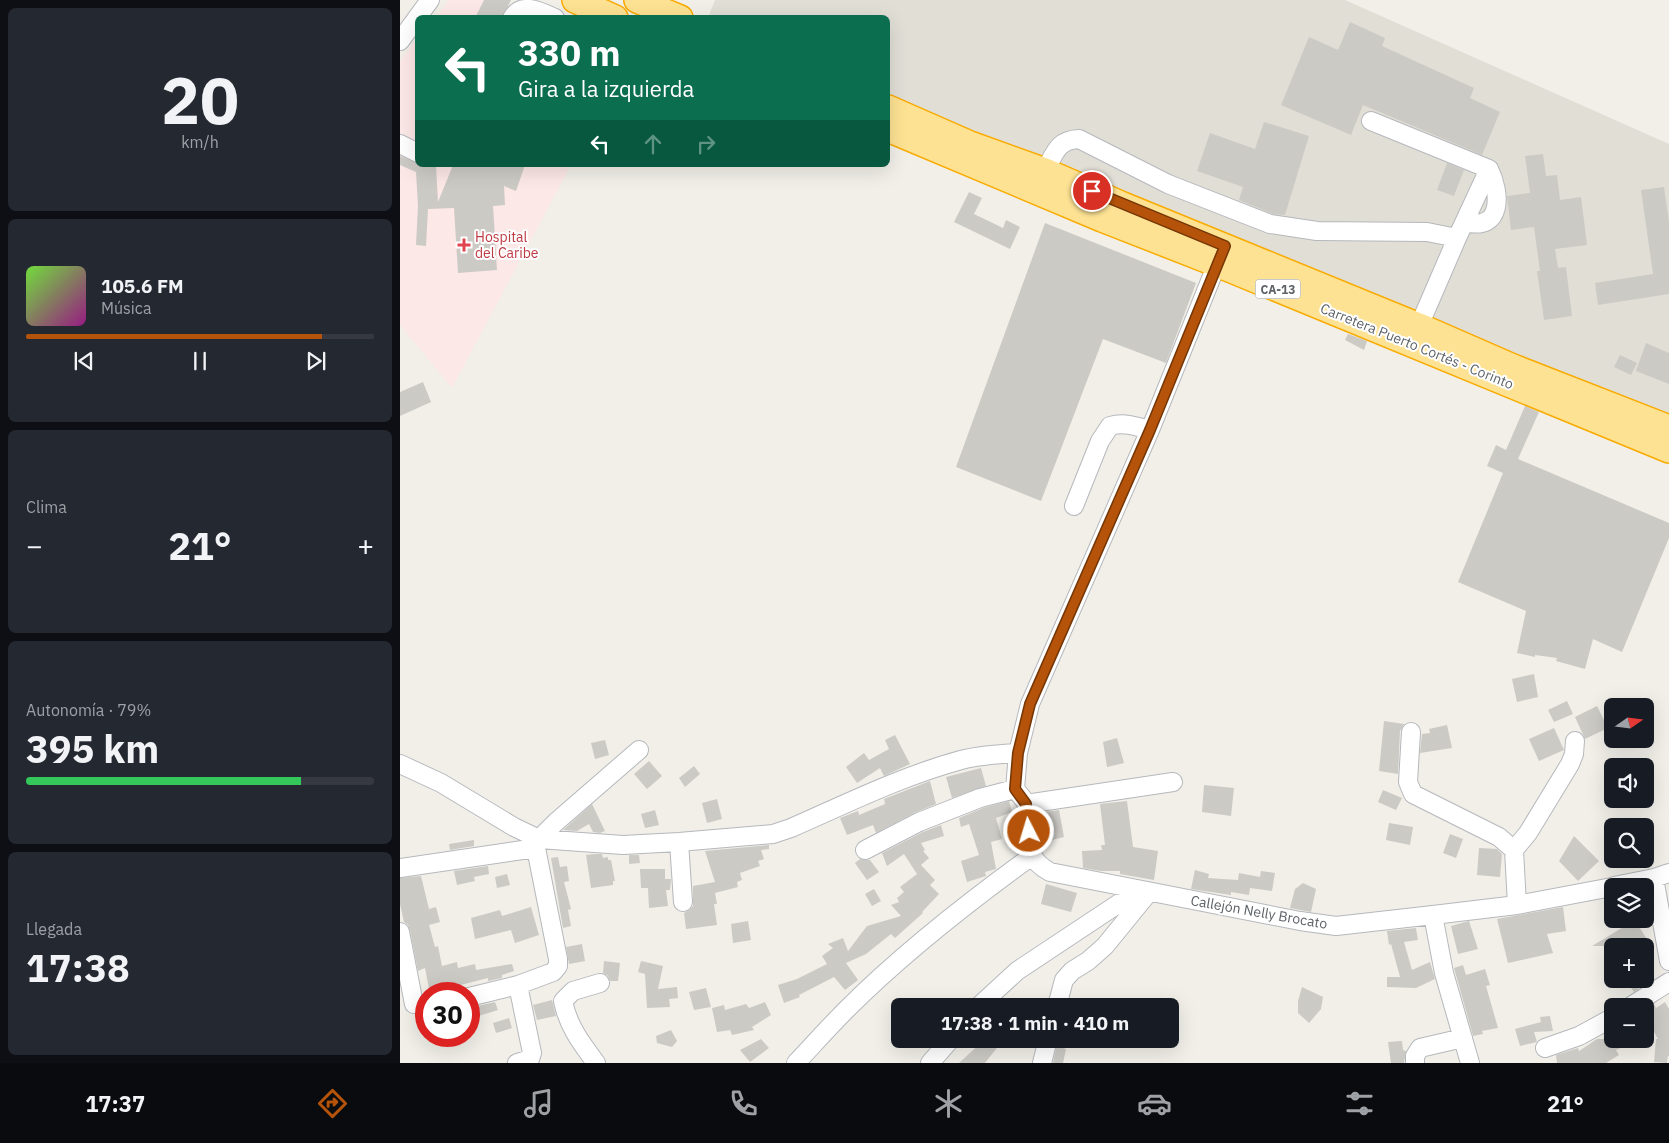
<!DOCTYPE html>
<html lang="es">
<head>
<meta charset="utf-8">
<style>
  body { margin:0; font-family:"IBM Plex Sans",sans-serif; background:#242831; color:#f1f3f6; height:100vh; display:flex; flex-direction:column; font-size:19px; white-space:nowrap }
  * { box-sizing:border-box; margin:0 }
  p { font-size:16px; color:#9ea1a6 }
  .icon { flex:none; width:28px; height:28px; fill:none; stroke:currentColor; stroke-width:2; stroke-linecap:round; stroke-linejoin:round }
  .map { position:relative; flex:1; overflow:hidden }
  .side { display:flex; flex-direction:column; gap:8px; padding:8px; background:#0d0f14; width:400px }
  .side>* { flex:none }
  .top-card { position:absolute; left:15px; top:15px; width:475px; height:152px; border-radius:8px; box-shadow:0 5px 20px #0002; background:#0b6e4f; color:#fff; overflow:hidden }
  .needle { width:32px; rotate:76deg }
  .fabs { position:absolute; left:1204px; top:698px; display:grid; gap:10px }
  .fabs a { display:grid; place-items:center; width:50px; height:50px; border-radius:8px; background:#171b24; box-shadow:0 5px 20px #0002; font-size:25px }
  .speed { position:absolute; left:15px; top:982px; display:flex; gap:10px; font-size:25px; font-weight:700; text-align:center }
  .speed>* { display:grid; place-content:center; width:65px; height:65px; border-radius:50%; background:#171b24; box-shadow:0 5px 20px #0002; line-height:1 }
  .speed .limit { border:8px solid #d22; background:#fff; color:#111 }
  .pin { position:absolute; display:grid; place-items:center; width:42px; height:42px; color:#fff; margin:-21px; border:2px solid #fff; border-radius:50%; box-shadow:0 1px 5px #0007 }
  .me { position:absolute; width:55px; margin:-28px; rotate:355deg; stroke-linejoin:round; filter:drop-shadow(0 0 4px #0008) }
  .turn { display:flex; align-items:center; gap:18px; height:105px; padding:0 20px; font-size:22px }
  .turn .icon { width:65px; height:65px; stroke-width:2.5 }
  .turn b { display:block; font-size:35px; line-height:42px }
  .lanes { display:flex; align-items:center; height:48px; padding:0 20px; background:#0003; justify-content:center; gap:25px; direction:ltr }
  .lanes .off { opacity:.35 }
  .big { font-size:38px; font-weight:700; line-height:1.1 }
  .side .widget { flex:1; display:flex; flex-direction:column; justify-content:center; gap:8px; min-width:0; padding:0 18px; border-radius:8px; background:#242831 }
  .side .dial { align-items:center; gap:0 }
  .dial b { font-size:65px; line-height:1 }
  .song { display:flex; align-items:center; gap:15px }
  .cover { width:60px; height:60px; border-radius:8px; background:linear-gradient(135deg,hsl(100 70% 55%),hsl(310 70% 35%)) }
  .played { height:5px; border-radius:2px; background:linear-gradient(90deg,#b45309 85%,#363941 85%) }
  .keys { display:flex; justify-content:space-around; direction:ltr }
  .heat { display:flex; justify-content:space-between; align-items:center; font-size:28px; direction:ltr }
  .charge { height:8px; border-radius:4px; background:linear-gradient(90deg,#34c759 79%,#363941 0) }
  .trip { position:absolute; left:491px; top:998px; width:288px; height:50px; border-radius:8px; background:#171b24; box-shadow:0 5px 20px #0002; font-weight:700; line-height:50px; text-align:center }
  .tab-bar { display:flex; height:80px; justify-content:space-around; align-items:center; background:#090b0e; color:#9ea1a6 }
  .tab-bar .icon { width:35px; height:35px }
  .tab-bar .selected { color:#b45309 }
  .tab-bar b { font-size:22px; color:#f1f3f6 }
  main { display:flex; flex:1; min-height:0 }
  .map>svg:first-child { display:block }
  .education { fill:#e1ded6 }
  .medical { fill:#fce8e6 }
  .building { fill:#cccac5 }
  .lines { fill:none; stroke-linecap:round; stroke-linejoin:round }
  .minor-casing { stroke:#b5b8bc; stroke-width:20 }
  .highway-casing { stroke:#f9ab00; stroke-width:28 }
  .minor { stroke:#fff; stroke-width:18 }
  .highway { stroke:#fde293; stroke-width:25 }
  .route-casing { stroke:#753606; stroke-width:12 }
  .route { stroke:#b45309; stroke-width:9 }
  .health-dot { fill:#e0444e; stroke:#fff; stroke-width:2 }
  .labels { text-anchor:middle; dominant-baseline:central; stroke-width:4; stroke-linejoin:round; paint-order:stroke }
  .shield { fill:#fff; stroke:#8f9295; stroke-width:1 }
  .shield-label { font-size:12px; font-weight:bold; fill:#5f6368 }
  .health-label { font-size:14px; fill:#be3a42; stroke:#fff; text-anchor:start }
  .street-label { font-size:14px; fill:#5f6368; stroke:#fff }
</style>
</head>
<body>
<main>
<section class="side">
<div class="widget dial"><b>20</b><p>km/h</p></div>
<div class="widget">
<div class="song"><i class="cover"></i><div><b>105.6 FM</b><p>Música</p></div></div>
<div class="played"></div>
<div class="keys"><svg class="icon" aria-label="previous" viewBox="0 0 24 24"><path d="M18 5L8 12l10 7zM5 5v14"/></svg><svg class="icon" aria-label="pause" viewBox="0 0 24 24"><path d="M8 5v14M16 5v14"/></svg><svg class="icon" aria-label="next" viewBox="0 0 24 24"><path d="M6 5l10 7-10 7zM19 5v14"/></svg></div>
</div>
<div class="widget"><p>Clima</p>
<div class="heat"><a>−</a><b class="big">21°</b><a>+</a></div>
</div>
<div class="widget"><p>Autonomía · 79%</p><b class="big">395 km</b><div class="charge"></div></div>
<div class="widget"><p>Llegada</p><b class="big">17:38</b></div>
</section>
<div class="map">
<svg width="1269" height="1063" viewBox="0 0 1269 1063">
  <rect width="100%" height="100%" fill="#f1efe8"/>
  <path class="education" d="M315 0H945L1269 144V419L488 97V18H308Z"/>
  <path class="medical" d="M49 0H98L138 17 35 18Z
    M17 39 18 165H171L52 388 0 325V61Z"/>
  <path class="building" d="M84 0H111L102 18H75Z
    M950 22 985 38 982 46 1074 88 1070 98 1100 112 1082 155 963 105 951 135 881 105 909 37 938 50Z
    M864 122 909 136 885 215 873 214 839 200 843 187 797 171 810 133 855 149Z
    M1143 154 1146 176 1157 175 1160 200 1181 197 1187 245 1155 249 1158 268 1166 267 1172 316 1144 320 1137 271H1140L1134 227 1111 230 1107 196 1130 193 1125 156Z
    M0 156 18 163V165H36L38 202 53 165H125L116 191 104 186 105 205 93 206 97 270 58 273 54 208 28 209 26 246 16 245 18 206 16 172 0 165Z
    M1047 163 1064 170 1054 196 1037 190Z
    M1264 187 1269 222V294L1198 305 1195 283 1253 274 1241 190Z
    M569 192 582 198 574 214 603 228 606 220 620 227 610 249 554 222Z
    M645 223 796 283 766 363 703 339 641 501 556 467Z
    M948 334 967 341 964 350 945 340Z
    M1246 343 1269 353V384L1236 371Z
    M1220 355 1237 363 1231 375 1214 367Z
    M23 382 31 402 0 416V392Z
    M1125 406 1139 412 1118 459 1269 523V538L1222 652 1193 639 1185 669 1156 661 1157 658 1135 655V657L1117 653 1126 611 1058 582 1103 473 1087 466 1096 445 1106 450Z
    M1134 674 1138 697 1117 702 1112 679Z
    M1167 701 1173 714 1154 722 1148 710Z
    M1197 706 1208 728 1185 739 1175 717Z
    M984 721 1004 724 1000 731 998 774 979 771Z
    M1047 725 1052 748 1020 753 1022 734 1030 733 1029 729Z
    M1154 728 1164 750 1139 761 1129 739Z
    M495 735 510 764 484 776 480 768 457 783 446 767 464 753 469 760 489 749 485 740Z
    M717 738 724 763 707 767 703 742Z
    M205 740 209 755 195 759 191 743Z
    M249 761 262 776 247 789 234 774Z
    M294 766 300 774 285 787 279 778Z
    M581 768 586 786 552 798 546 777Z
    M530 781 536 804 514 813 476 833 473 825 447 835 440 818 458 811 459 815 485 804 484 799Z
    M804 785 834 788 831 816 802 812Z
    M983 790 1002 798 996 810 978 802Z
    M317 799 322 819 307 823 302 803Z
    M609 801 612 812 596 818 602 839 591 842 596 869 585 872 586 876 567 882 561 861 579 855 569 824 561 827 559 818 583 808Z
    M727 801 733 847 758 851 754 880 720 874V871H701L683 868 682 851 702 850 701 845H705L700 804Z
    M192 804 205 831 200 833 193 832 189 824 177 831 163 830Z
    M255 810 259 825 245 828 241 814Z
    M659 810 664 837 640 843 639 813Z
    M989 823 1013 827 1010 845 986 840Z
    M541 825 544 836 521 843 525 850 523 851 529 858 521 865 535 880 530 885 539 894 522 912 523 913 495 938 491 934 466 954 446 963 458 980 445 990 434 977 399 995 400 997 384 1003 378 985 397 979 427 964 422 956 433 948 428 944 443 938 448 951 467 926 501 916 491 905 499 902 497 898 504 892 500 887 517 874 504 854 487 866 482 853 523 832Z
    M1050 834 1063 839 1056 858 1043 853Z
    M1174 836 1199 861 1178 881 1159 861Z
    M74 840V846L50 850 49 844Z
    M369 845V849L361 850 364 859 358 861 360 866 340 873 342 880 337 882 338 887 315 893 317 904H314L317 925 286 929 284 913 289 910 293 906V886L315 882 305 851Z
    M1079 848 1097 849 1102 854 1100 877 1077 875Z
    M194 854H202L203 858 208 857V860H211L215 881H213V885L191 888 186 855Z
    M229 855H239L240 863 229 864Z
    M158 857 160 867 167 866 169 881 164 882 171 909 168 910 171 926 163 928 151 858Z
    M460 859 470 860 479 872 467 880 455 863Z
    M88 866 89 874 74 877 75 881 57 885 54 871Z
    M240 869H265V879H271L270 890H266L268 906 249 908 248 888H241Z
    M795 870 809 874 808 878 838 880 839 873 860 877 861 871 875 873 872 891 850 888 849 895 831 892V895L791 889Z
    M107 874 110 885 97 888 95 877Z
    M21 876 29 909 36 907 40 922 29 925 35 947 38 946 42 966 57 962 58 968 75 964 76 970 112 964 114 971 102 975V978L88 981V978L49 988 50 994H30L25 968 18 971 10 930 8 925 4 922 0 904V878Z
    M903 883 916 889 911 912 890 908 895 889Z
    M646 884 677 893 671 912 641 904Z
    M474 889 481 901 472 906 465 894Z
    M131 907 139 935 115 943 111 930 75 939 71 918 100 910 102 916Z
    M1163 907 1166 931 1147 934 1153 953 1108 963 1097 919Z
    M1235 920 1251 946H1192Z
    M348 921 351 940 333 943 331 924Z
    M1069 921 1078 949 1058 954 1051 926Z
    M1016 928 1018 940 1004 942 1012 970 1030 962 1035 979 1016 988 987 987V977H1000L991 944 989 945 987 931Z
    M182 944 185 961 169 964 166 947Z
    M204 961 220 963 218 981H210L208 976 203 973Z
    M241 961 263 966 258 989 277 987 278 998 269 999 270 1007 247 1008 245 974 238 972Z
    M1063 965 1066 975 1085 969 1090 985 1086 986 1098 1028 1082 1031 1083 1034 1073 1036 1054 968Z
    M1225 979H1252L1234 992Z
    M902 987 923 997 921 1009 909 1023 898 1013V1001Z
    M306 988 311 1007 294 1010 289 992Z
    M152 1000 156 1016 137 1020 133 1005Z
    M95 1002 98 1010 69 1019V1008Z
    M365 1002 371 1015 352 1027 354 1030 332 1035 330 1030 317 1032 312 1008 324 1005 325 1010 346 1004 349 1008Z
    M1265 1002 1269 1009V1057L1268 1055 1267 1063 1254 1062 1256 1039H1258L1245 1016V1010L1254 1004 1256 1008Z
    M1150 1016 1153 1031 1134 1032 1137 1042 1120 1046 1115 1029 1141 1022 1140 1017Z
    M109 1018 112 1028 96 1033 93 1023Z
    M271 1030 277 1041 272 1047 257 1043 256 1036Z
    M361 1039 369 1048 350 1062 340 1050Z
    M585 1039H604L585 1063H559Z
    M658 1039H666L663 1048 666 1049 663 1063H653Z
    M1197 1039H1241L1216 1050 1219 1055 1206 1063H1157L1156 1055 1178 1048 1179 1051Z
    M1002 1041 1003 1050 1006 1051 1004 1063H991L988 1042Z"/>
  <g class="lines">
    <g class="minor-casing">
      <path id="minor" d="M112 18C122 1 141 12 155 18
        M0 41 30 0
        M971 121 1089 169 1057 238 1019 326
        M0 144 18 153
        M645 171C655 153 657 140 679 139L768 184 870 224 917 231 1027 232 1057 238
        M1065 222C1103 232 1101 193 1089 169
        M821 254 750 430 630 704 618 753 615 789C619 794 625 800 627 805 635 832 618 855 650 872L900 921 936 926 1033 915 1117 905 1212 887
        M674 506 700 441 710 426C724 422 736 426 750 430
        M1011 732 1008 782 1013 794 1099 837 1114 850 1117 905
        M0 764 41 783 114 827 139 839 223 845 279 842 373 834 391 828C446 804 502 776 561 760 580 755 599 754 618 753
        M626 804 773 782
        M279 842 283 902
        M465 850 519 822 580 798 615 789
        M1114 850 1128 833 1170 764 1174 754 1175 741
        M0 868 136 848
        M1254 878 1269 961
        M1214 886 1254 878 1269 873
        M1033 915 1044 973 1070 1063
        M0 932 14 1004
        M69 997 118 985 153 972 158 966V959L136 848 139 839 156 822 239 750
        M579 1006 617 971 739 890
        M657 1006 664 980 672 971 688 961 705 946 749 892
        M1231 1006 1269 982
        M1145 1048 1179 1036 1212 1018
        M117 1063 130 1059 132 1053 118 985
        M196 1063C181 1043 168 1026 163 1001L173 991 200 983
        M396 1063C413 1045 429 1027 446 1010 503 953 567 903 632 856
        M530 1063 551 1039
        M642 1063 648 1039
        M1015 1063V1056L1020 1048 1063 1038"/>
    </g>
    <g class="highway-casing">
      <path id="highway" d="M175 0 215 18
        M237 0 280 18
        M488 108 570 144 645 171 723 205 1019 326 1113 367 1269 428
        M488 129 702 219 817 264 1269 450"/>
    </g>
    <use href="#minor" class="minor"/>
    <use href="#highway" class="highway"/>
  </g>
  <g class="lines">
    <g class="route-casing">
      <path id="route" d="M629 831 626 804 615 789 618 753 630 704 750 430 825 246 692 191"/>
    </g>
    <use href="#route" class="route"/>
  </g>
  <path class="health-dot" d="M61.5 237.5h5v5h5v5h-5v5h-5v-5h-5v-5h5z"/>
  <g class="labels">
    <rect class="shield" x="855.5" y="279.5" width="45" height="19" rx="4"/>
    <g class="shield-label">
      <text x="878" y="289">CA-13</text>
    </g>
    <g class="health-label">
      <text x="75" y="237">Hospital<tspan x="75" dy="16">del Caribe</tspan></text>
    </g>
    <g class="street-label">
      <text transform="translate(1017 346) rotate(22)">Carretera Puerto Cortés - Corinto</text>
      <text transform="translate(859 912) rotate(10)">Callejón Nelly Brocato</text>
    </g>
  </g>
</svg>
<div class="fabs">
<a><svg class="needle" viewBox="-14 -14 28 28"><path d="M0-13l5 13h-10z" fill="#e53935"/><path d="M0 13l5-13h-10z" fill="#9ea1a6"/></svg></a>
<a><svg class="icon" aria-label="sound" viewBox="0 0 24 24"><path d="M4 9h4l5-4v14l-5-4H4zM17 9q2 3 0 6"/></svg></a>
<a><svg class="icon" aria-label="search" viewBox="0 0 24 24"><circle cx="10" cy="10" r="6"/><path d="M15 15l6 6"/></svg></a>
<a><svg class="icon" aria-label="layers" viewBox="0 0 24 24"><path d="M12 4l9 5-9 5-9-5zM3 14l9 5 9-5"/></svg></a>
<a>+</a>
<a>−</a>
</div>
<div class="speed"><div class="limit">30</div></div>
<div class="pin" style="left:692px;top:191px;background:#d93025"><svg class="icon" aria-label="arrive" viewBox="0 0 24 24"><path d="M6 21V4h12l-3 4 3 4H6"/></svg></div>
<svg class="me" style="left:629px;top:831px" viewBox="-20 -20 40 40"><circle r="17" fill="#b45309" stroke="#fff" stroke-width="3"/><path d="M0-11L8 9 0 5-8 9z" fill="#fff"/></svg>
<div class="trip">17:38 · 1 min · 410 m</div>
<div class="top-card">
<div class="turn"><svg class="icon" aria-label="left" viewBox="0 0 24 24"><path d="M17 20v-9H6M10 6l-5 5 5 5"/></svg><div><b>330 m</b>Gira a la izquierda</div></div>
<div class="lanes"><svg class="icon" aria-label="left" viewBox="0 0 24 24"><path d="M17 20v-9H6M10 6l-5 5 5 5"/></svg><svg class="icon off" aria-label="ahead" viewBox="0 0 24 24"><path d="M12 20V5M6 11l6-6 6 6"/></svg><svg class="icon off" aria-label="right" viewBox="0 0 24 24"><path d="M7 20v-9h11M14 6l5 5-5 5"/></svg></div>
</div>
</div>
</main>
<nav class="tab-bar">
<b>17:37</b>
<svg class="icon selected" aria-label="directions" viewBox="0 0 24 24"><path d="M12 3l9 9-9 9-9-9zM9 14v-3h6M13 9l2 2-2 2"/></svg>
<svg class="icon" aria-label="music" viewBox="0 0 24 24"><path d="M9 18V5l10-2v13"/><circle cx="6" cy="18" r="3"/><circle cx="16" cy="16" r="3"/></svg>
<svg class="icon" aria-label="phone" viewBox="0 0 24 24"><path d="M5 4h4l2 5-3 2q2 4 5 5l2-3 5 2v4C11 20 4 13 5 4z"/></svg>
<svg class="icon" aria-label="climate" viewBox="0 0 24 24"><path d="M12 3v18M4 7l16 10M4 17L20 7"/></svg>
<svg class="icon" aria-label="car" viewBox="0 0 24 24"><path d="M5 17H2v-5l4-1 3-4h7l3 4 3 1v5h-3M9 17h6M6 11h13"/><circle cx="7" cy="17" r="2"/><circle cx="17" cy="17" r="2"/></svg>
<svg class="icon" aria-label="filters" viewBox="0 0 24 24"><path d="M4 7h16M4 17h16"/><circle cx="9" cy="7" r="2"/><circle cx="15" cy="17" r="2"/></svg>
<b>21°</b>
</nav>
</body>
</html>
